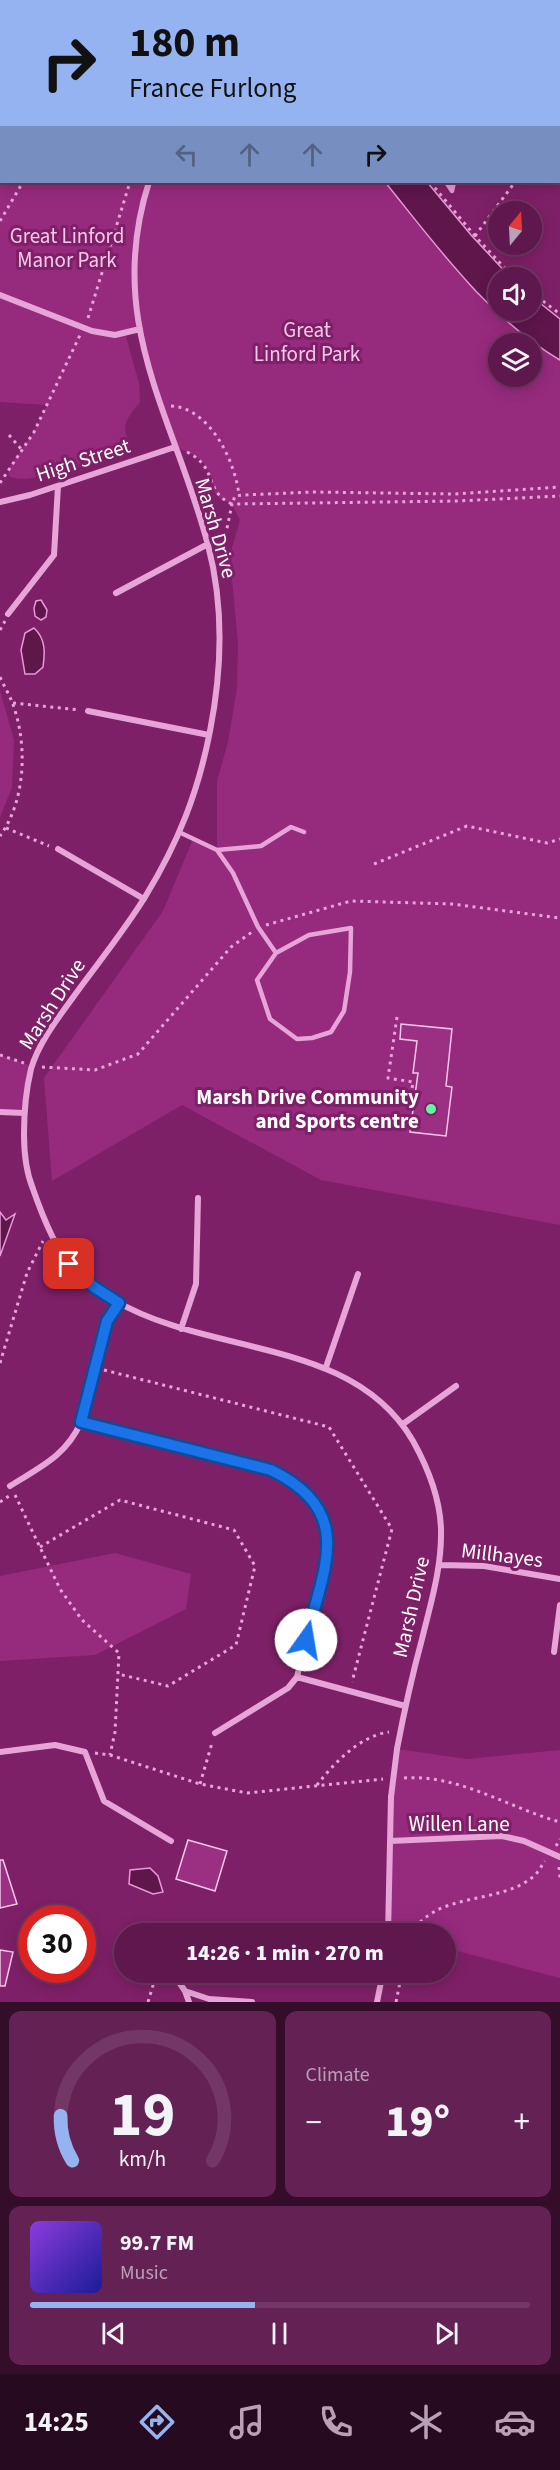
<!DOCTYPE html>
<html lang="en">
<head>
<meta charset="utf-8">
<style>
  body { margin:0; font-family:"Source Sans 3",sans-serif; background:#642154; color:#f1f3f6; height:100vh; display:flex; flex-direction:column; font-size:22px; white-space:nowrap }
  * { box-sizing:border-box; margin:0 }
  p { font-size:20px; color:#b9a0b6 }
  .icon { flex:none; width:33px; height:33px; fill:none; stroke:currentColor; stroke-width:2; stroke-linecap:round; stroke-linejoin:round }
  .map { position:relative; height:2002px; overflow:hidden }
  .drawer { display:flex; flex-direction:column; gap:9px; padding:9px; background:#340d2a; flex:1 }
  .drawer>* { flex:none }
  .top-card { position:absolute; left:0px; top:0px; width:561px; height:183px; box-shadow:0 3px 15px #0003,0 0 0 2px #733765; background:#95b2f1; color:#111; overflow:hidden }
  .needle { width:39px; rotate:18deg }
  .buttons { position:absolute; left:488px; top:201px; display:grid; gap:12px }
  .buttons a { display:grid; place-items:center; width:54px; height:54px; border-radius:50%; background:#5e184d; box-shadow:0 3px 15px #0003,0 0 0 2px #733765; font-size:30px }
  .speed { position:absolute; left:18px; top:1905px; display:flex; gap:12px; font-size:30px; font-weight:700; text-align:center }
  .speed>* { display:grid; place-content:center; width:78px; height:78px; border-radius:50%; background:#5e184d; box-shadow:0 3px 15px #0003,0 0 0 2px #733765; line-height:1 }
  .speed .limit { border:9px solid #d22; background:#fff; color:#111 }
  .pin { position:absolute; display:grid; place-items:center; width:51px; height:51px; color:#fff; margin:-26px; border-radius:12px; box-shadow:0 3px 9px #0006 }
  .me { position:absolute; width:66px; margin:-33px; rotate:13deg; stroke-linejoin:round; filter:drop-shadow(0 0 4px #0008) }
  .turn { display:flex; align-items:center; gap:21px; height:126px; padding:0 30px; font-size:27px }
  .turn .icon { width:78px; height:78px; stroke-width:2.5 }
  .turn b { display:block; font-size:42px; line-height:51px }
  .lanes { display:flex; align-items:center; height:57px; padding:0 30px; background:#0003; justify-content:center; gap:30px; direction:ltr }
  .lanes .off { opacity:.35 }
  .big { font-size:45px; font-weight:800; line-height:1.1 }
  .drawer .card { flex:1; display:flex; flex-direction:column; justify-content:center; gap:9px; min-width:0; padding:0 21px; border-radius:12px; background:#642154 }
  .drawer .dial { align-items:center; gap:0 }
  .dial svg { height:156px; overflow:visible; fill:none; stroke:#733765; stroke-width:7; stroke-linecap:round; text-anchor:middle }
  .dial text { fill:#f1f3f6; stroke:none }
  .song { display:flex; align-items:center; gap:18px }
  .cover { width:72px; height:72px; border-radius:9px; background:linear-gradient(135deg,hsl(270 70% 55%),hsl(240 70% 35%)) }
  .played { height:6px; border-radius:3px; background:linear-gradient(90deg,#95b2f1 45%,#733765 45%) }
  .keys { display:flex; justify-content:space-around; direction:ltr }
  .heat { display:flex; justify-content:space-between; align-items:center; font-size:33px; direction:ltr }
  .drawer .tiles { flex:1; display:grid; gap:9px; grid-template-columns:1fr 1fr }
  .card:last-child { grid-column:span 2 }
  .trip { position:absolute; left:114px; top:1923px; width:342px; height:60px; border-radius:30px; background:#5e184d; box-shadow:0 3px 15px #0003,0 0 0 2px #733765; font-weight:800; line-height:60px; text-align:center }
  .menu { display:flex; height:96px; justify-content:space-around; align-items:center; background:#260a1f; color:#b9a0b6 }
  .menu .icon { width:42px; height:42px }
  .menu .active { color:#95b2f1 }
  .menu b { font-size:27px; color:#f1f3f6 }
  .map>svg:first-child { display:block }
  .green { fill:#962a7d; fill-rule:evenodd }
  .water { fill:#5e164b; stroke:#e898d7; stroke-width:1.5 }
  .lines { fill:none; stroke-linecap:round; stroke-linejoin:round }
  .stream { stroke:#e898d7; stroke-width:4.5 }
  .building { fill:#9b3082; stroke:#f5c8eb; stroke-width:1.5 }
  .path { stroke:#e7a4d8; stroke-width:3; stroke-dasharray:3 4.5; stroke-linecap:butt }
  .lane { stroke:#e7a4d8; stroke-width:4.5 }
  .street { stroke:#e7a4d8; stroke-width:6 }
  .street-bridge { stroke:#e7a4d8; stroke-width:6 }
  .route-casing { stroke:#114b97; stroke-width:15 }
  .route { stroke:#1a73e8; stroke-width:10 }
  .poi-dot { fill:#65f49d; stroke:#7e2067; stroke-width:2 }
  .labels { text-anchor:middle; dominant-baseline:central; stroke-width:6; stroke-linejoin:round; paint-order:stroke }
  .park-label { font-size:21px; fill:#f5c8eb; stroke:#7e2067 }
  .street-label { font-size:21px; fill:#fff; stroke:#7e2067 }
  .poi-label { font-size:21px; font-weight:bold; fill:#fff; stroke:#7e2067; text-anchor:end }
</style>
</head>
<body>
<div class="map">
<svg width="560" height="2002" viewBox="0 0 560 2002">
  <rect width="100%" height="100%" fill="#7e2067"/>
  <path class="green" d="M0 2 2 182H385L461 277 545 351 560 360V1225L321 1180 182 1105 52 1181 44 1078 163 911 193 839 217 850V781L228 742 237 688 238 644 231 567 232 548 240 520 232 504 221 499 214 491 210 473 203 462 190 453 175 447 139 329 125 333 139 383 140 402C123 424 121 424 132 450 110 457 26 488 9 476L8 469 34 432 47 405 0 402ZM498 344H531V376H498Z
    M0 691 14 740 12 788 0 817Z
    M0 1055 32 1066 24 1113 0 1112Z
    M115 1553 191 1574 186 1609 95 1655 0 1661V1576Z
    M397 1749 467 1759 560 1750V1978L446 1948V1934H388L391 1797Z"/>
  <path class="water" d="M0 0H224L228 1 1 2Z
    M385 182H427L471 235 510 277 498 278V310H531V296L560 319V360C488 318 436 245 385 182Z
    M41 600 47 610 46 617 41 620 35 616 34 608 36 601Z
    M34 628C46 639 45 653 43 667L35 674H25L21 650 25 633Z
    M0 1212 6 1220 15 1214 0 1256Z
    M150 1868 158 1876 163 1892 153 1894 129 1884 130 1870Z"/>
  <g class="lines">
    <path class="stream" d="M446 182 452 191 454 182"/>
  </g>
  <path class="building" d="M401 1024 452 1029 446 1086 452 1087 446 1136 410 1132 418 1073H413L417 1041 400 1039Z
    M188 1840 227 1851 215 1891 176 1879Z
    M0 1860H3L17 1904 0 1908Z
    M0 1950 13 1952 5 1986H0Z"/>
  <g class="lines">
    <path class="path" d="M232 0 236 2
      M192 2 193 0
      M311 2 312 0
      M0 100 2 99
      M430 182 475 236 514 278
      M0 221 23 182
      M475 236 515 182
      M531 292 560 314
      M88 318 130 182
      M171 406C210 408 235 461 239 495
      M9 435 22 450
      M187 452C219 468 203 491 232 504L235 496 243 495 314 492 454 494 560 487
      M0 483 34 432 80 335
      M219 549 225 538 232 504 457 501 560 496
      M0 630 5 621
      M0 677C4 686 9 694 12 702 28 743 26 800 0 836
      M13 703 80 710
      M6 828 49 846
      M374 864 467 826 547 843 560 839
      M266 925 351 901 452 904 560 918
      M397 1017 388 1078 413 1082 409 1111
      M0 1055 24 1063
      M42 1067 95 1070 138 1054 231 947 252 932
      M0 1363 27 1273 43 1241
      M104 1370 329 1427 392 1529 352 1682
      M15 1495 60 1589 82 1620 119 1653 115 1732 110 1755
      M0 1502 9 1496
      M40 1547 120 1500 234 1530 255 1566 236 1645 168 1686 118 1674
      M95 1753 110 1755 200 1784 247 1793 383 1779
      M404 1778C459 1774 509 1808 560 1822
      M200 1784 212 1743
      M317 1785C335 1762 360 1736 389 1732
      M556 1846 560 1839
      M559 1867 560 1878
      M411 1934C437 1890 499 1906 534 1876 538 1873 541 1866 545 1861
      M148 2002 157 1972
      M396 2002 402 1972"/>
    <path class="lane" d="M181 833 217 850 233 873 258 927 276 953
      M217 850 261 846 291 827 304 832
      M351 928 350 972 344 1011 331 1032 312 1038 297 1039 270 1019 257 980 276 953 309 935Z"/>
    <path class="street" d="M215 2 216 0
      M560 52V49
      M149 182C104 322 174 416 208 545 224 606 222 670 210 731 198 793 178 843 145 897 124 931 98 963 74 996 58 1018 39 1042 31 1069 26 1090 24 1113 24 1134 24 1152 26 1172 33 1189 41 1212 55 1247 70 1265 82 1279 99 1290 114 1300 209 1357 352 1336 413 1441 428 1468 440 1497 441 1529 442 1567 431 1602 422 1639 412 1676 404 1712 397 1749
      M0 295 92 331 115 335 140 329
      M0 502 30 495 175 447
      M116 593 208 544
      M8 614 54 555 58 486
      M88 711 209 735
      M58 849 144 899
      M0 1112 24 1113
      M119 1303 107 1321 81 1422 271 1470 291 1480 304 1491 315 1504 325 1521 329 1545 297 1677 405 1706
      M181 1329 196 1284 198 1198
      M326 1367 358 1274
      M403 1424 456 1386
      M10 1486C40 1467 66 1456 81 1422
      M441 1565 484 1566 560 1579
      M554 1652 560 1605
      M215 1733 288 1688 297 1677
      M0 1752 55 1745 85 1752 104 1801 171 1841
      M390 1841 502 1836 524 1841 560 1857
      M388 1934 391 1797
      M172 1972 185 1991
      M189 2002 185 1991 209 1999 252 2002
      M377 2002 383 1972"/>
    <path class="street-bridge" d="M391 1797 397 1749"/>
  </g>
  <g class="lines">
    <g class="route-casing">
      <path id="route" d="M69 1264 94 1287 119 1303 107 1321 81 1422 271 1470C357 1512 323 1568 306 1640"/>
    </g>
    <use href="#route" class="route"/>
  </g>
  <circle class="poi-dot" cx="431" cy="1109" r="6"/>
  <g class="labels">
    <g class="park-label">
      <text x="67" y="236">Great Linford<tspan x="67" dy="24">Manor Park</tspan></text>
      <text x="307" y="330">Great<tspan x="307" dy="24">Linford Park</tspan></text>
    </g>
    <g class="street-label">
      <text transform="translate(83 460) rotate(-18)">High Street</text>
      <text transform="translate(216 528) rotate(74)">Marsh Drive</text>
      <text transform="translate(52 1004) rotate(-57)">Marsh Drive</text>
      <text transform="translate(502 1555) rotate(7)">Millhayes</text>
      <text transform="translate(411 1607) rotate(-77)">Marsh Drive</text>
      <text x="459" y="1824">Willen Lane</text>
    </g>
    <g class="poi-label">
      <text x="419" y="1097">Marsh Drive Community<tspan x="419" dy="24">and Sports centre</tspan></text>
    </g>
  </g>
</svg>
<div class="buttons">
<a><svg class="needle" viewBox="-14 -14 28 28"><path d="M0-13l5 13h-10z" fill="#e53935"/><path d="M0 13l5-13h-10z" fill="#b9a0b6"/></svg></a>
<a><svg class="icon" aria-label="sound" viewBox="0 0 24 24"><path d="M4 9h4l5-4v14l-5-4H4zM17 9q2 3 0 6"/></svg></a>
<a><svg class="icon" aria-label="layers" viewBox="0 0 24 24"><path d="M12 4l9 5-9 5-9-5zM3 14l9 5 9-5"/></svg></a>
</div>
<div class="speed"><div class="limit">30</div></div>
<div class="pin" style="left:69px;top:1264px;background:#d93025"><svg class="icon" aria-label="arrive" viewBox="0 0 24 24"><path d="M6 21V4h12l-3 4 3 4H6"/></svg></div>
<svg class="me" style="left:306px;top:1640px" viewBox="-20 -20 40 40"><circle r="19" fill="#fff"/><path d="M0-13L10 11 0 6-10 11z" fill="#1a73e8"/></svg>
<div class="trip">14:26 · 1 min · 270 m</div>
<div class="top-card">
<div class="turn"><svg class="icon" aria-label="right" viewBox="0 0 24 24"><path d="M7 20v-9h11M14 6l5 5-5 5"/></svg><div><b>180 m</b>France Furlong</div></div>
<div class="lanes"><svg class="icon off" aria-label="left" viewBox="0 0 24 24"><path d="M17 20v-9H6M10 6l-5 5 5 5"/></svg><svg class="icon off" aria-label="ahead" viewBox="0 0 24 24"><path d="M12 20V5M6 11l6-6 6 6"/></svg><svg class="icon off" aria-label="ahead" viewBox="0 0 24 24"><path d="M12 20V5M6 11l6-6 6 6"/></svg><svg class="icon" aria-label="right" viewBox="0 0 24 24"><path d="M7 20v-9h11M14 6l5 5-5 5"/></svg></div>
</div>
</div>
<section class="drawer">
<div class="tiles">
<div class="card dial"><svg viewBox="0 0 100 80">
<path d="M14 69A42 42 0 1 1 86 69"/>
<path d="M14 69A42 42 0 0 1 8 46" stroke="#95b2f1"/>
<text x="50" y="56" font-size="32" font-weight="700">19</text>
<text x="50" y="72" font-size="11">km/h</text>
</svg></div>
<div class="card"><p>Climate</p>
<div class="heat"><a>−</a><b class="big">19°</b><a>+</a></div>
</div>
<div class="card">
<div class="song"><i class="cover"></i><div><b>99.7 FM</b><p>Music</p></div></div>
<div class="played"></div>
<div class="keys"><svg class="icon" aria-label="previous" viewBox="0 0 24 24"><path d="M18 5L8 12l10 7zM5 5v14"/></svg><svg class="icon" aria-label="pause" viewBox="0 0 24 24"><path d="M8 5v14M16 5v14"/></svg><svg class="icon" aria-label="next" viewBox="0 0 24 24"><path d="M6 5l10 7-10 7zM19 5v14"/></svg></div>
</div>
</div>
</section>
<nav class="menu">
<b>14:25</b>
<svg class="icon active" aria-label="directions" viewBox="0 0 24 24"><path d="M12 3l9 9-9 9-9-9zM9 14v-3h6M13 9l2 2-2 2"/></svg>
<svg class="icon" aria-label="music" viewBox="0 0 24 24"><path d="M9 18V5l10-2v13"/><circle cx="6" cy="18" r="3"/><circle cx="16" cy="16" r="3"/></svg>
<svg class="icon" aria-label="phone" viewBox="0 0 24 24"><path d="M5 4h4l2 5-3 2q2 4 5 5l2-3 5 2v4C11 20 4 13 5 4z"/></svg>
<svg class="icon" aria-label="climate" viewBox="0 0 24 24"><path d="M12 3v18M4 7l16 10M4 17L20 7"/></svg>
<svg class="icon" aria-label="car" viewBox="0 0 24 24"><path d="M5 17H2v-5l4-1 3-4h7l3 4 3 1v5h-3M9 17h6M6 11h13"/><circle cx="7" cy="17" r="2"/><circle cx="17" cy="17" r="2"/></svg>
</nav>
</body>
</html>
